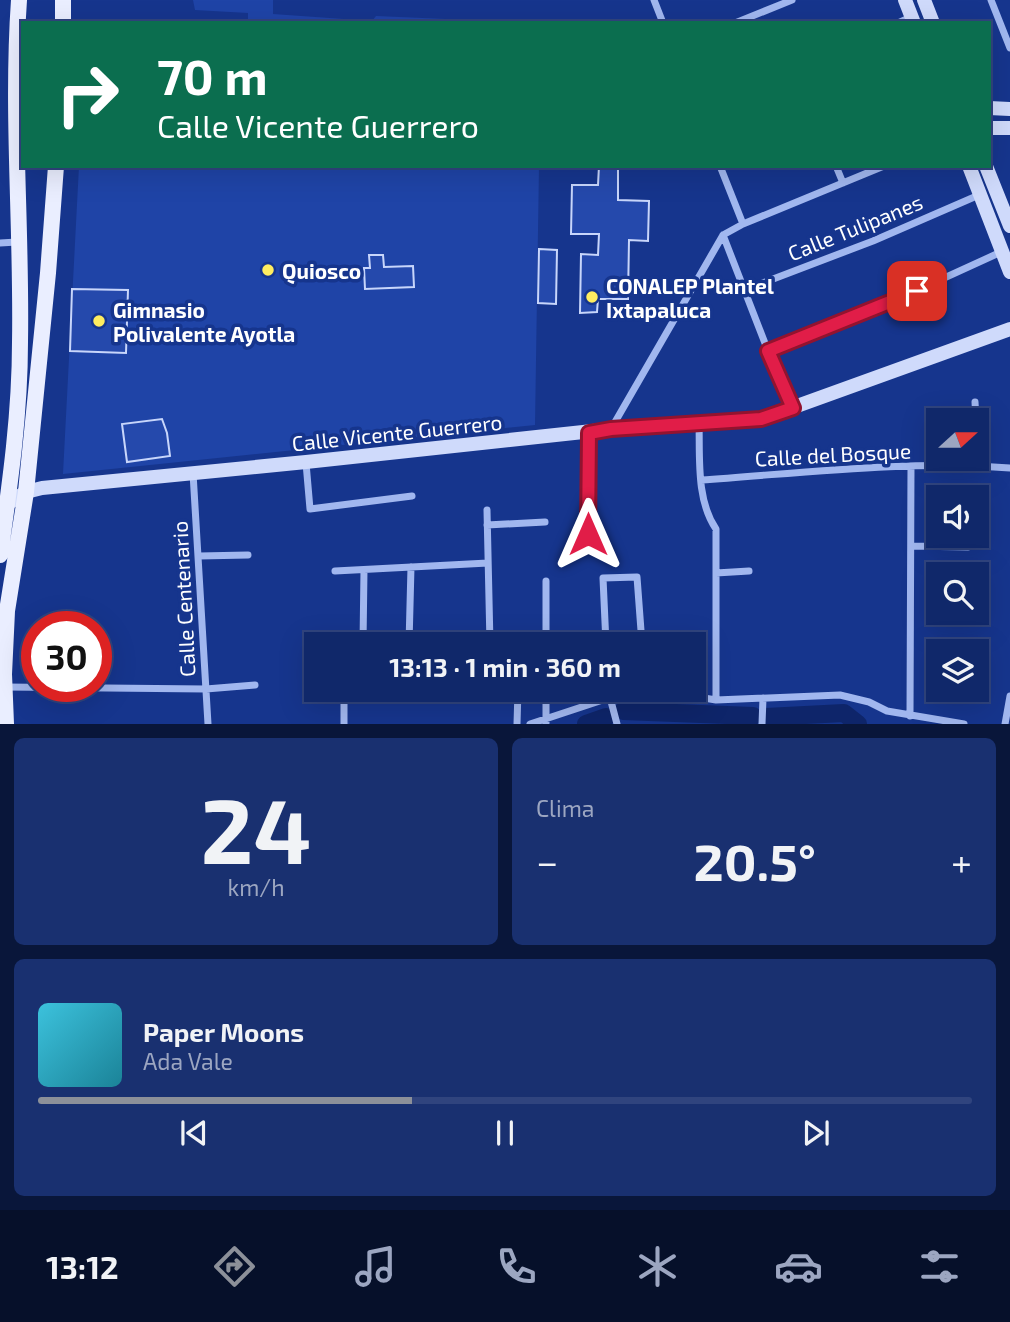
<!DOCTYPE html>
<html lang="es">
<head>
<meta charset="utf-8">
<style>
  body { margin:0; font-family:"Exo 2",sans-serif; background:#193070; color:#f1f3f6; height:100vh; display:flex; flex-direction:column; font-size:26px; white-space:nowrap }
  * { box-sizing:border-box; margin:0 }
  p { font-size:23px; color:#9ca6c1 }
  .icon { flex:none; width:38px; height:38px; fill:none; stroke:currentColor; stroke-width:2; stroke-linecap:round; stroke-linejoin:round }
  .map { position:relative; height:724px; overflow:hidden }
  .details { display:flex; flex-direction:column; gap:14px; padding:14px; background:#09163a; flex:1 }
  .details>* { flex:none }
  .top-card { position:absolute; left:21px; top:21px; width:970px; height:147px; border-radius:0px; box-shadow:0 7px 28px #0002,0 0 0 2px #30447e; background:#0b6e4f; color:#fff; overflow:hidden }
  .needle { width:46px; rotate:69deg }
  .fabs { position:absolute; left:926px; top:408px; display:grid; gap:14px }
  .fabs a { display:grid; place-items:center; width:63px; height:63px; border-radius:0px; background:#10286a; box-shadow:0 7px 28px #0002,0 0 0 2px #30447e; font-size:35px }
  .speed { position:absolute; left:21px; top:611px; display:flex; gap:14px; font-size:35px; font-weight:700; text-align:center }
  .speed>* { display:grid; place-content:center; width:91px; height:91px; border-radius:50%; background:#10286a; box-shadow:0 7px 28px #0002,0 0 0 2px #30447e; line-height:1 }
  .speed .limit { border:10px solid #d22; background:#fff; color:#111 }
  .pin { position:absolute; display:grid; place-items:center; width:60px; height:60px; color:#fff; margin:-30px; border-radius:14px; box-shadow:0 4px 10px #0006 }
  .me { position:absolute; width:77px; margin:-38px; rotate:0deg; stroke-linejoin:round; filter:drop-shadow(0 0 5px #0008) }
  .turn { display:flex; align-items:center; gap:24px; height:147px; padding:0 21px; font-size:32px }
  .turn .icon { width:91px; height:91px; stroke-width:2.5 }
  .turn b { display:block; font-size:49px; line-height:60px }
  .big { font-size:52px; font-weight:700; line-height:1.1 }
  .details .widget { flex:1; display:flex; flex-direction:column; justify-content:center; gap:10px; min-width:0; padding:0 24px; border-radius:10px; background:#193070 }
  .details .dial { align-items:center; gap:0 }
  .dial b { font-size:91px; line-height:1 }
  .song { display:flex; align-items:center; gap:21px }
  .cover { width:84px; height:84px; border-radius:10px; background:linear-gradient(135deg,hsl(190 70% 55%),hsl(190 70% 35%)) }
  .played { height:7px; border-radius:4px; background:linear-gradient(90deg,#8c9099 40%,#30447e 40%) }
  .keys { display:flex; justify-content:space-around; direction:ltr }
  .heat { display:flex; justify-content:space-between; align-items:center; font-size:38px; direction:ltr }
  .details .tiles { flex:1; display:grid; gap:14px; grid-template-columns:1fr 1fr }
  .widget:last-child { grid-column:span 2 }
  .trip { position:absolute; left:304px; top:632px; width:402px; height:70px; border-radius:0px; background:#10286a; box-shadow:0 7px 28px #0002,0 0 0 2px #30447e; font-weight:700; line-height:70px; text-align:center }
  .dock { display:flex; height:112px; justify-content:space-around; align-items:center; background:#06102a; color:#9ca6c1 }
  .dock .icon { width:49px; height:49px }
  .dock .current { color:#8c9099 }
  .dock b { font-size:32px; color:#f1f3f6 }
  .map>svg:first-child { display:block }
  .green { fill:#1f44a7 }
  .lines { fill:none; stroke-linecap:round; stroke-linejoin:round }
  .river { stroke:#0e256a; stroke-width:18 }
  .building { fill:#2549ac; stroke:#c8d6fb; stroke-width:2 }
  .street { stroke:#a1b7ef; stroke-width:7 }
  .secondary { stroke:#cfdafb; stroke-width:14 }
  .primary { stroke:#eaeeff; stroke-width:16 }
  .route-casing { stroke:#92132f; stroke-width:18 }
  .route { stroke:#e11d48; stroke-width:12 }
  .poi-dot { fill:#ffed60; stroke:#16358d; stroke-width:2.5 }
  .labels { text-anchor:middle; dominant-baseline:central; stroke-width:7; stroke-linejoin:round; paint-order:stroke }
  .street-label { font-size:21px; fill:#fff; stroke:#16358d }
  .poi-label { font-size:21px; font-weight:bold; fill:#fff; stroke:#16358d; text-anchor:start }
</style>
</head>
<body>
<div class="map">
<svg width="1010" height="724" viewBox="0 0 1010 724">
  <rect width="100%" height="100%" fill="#16358d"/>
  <path class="green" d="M193 0H273V14L372 21 376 16 538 23H248V13L195 10Z
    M79 166H539L535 425 63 474Z"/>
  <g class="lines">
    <path class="river" d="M623 711 753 716
      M766 717 844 713 858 724
      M586 724 606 717"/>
  </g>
  <path class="building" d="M599 166H618V200L649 201 648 241 629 240 628 299H598L597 312 580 313 581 254 598 255 599 234H571L572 185H598Z
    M539 249 557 250 556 304 538 303Z
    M369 255H383L384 267 413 266 414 287 365 289 364 268H370Z
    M72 289 128 290 126 353 70 351Z
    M162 419 167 433 170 456 127 462 122 424Z"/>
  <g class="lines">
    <path class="street" d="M654 0 663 23
      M991 0 1010 48
      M735 23 792 0
      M898 23 911 17
      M720 166 743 224
      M836 166 843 183
      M723 235 768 351 793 408
      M723 235 743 224 884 166
      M0 243 17 242
      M744 290 873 241 979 195
      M768 351 896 300 1001 252
      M975 402 976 420
      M699 423C700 457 696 500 716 529V700
      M976 423 979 466
      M611 429 723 235
      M306 463 310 509 412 496
      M193 473 208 724
      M701 480C803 473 908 460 1010 468
      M487 510 490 644
      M487 525 545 522
      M588 534 589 433
      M911 546 968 547
      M199 556 248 555
      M335 571 488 563
      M716 573 749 571
      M546 581V644
      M363 643 364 570
      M409 644 411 567
      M606 644 603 578 637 577 642 644
      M5 687 206 689 255 685
      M608 690 617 724
      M910 716 911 467
      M546 723V690
      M344 724V690
      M517 724 518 690
      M530 724 630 691 668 692 716 700 840 695 869 702 887 711 964 724
      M762 724 763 698
      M1005 724 1010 696"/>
    <path class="secondary" d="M905 0 914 23
      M924 0 933 23
      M989 108 1010 109
      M989 128H1010
      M969 166 1010 272
      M986 166 1010 226
      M7 504 26 492 42 488 306 462 611 429 761 419 1010 329"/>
    <path class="primary" d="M63 23V0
      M0 555C10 484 20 414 20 342 22 228 11 114 19 0
      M6 724 4 674 7 611 26 492 48 273 56 166"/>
  </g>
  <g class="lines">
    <g class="route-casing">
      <path id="route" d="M588 534 589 433 611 429 761 419 793 408 768 351 917 291"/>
    </g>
    <use href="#route" class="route"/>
  </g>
  <g class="poi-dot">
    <circle cx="268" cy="270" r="7"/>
    <circle cx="592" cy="297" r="7"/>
    <circle cx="99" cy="321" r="7"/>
  </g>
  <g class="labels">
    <g class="street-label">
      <text transform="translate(855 227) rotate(-22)">Calle Tulipanes</text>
      <text transform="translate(397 432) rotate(-6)">Calle Vicente Guerrero</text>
      <text transform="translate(833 454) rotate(-3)">Calle del Bosque</text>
      <text transform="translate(183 599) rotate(-93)">Calle Centenario</text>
    </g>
    <g class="poi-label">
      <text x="282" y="270">Quiosco</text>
      <text x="606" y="285">CONALEP Plantel<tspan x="606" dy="24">Ixtapaluca</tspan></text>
      <text x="113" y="309">Gimnasio<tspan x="113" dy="24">Polivalente Ayotla</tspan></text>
    </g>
  </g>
</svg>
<div class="fabs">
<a><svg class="needle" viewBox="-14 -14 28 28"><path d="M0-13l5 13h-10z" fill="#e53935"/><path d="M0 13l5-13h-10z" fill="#9ca6c1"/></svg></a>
<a><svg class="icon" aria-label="sound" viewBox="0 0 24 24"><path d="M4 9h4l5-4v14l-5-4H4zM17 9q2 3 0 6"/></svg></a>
<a><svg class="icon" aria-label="search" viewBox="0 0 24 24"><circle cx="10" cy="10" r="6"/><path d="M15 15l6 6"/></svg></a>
<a><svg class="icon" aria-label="layers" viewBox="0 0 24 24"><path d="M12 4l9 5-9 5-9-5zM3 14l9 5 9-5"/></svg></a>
</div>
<div class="speed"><div class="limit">30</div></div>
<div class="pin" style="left:917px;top:291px;background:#d93025"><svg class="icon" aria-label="arrive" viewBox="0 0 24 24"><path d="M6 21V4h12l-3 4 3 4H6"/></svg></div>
<svg class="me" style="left:588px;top:534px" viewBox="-20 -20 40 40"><path d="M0-17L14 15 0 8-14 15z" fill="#e11d48" stroke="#fff" stroke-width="4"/></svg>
<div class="trip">13:13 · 1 min · 360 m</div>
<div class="top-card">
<div class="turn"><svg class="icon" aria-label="right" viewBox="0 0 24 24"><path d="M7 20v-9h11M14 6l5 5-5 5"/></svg><div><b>70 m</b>Calle Vicente Guerrero</div></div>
</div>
</div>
<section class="details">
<div class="tiles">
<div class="widget dial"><b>24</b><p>km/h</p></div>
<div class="widget"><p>Clima</p>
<div class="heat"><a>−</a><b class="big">20.5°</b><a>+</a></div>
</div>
<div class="widget">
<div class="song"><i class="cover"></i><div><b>Paper Moons</b><p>Ada Vale</p></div></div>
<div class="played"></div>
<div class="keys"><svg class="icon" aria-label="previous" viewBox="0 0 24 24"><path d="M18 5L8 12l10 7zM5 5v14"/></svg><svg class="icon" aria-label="pause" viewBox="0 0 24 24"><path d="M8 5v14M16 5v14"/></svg><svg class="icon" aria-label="next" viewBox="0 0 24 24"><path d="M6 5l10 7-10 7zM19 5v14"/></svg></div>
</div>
</div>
</section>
<nav class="dock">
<b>13:12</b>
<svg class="icon current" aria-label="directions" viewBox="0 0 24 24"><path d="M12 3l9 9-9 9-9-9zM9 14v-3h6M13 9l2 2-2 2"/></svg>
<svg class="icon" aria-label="music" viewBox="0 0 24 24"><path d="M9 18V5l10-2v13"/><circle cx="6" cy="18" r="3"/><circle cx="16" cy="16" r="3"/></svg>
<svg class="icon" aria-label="phone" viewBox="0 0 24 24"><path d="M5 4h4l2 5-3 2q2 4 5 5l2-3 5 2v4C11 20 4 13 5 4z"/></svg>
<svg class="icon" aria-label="climate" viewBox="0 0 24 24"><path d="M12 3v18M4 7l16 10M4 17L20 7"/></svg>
<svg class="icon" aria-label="car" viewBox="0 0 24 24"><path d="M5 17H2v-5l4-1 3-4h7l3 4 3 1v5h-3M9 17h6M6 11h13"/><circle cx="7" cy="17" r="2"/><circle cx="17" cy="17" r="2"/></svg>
<svg class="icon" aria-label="filters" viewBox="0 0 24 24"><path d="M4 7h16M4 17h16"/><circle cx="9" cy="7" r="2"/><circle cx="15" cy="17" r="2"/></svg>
</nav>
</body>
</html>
